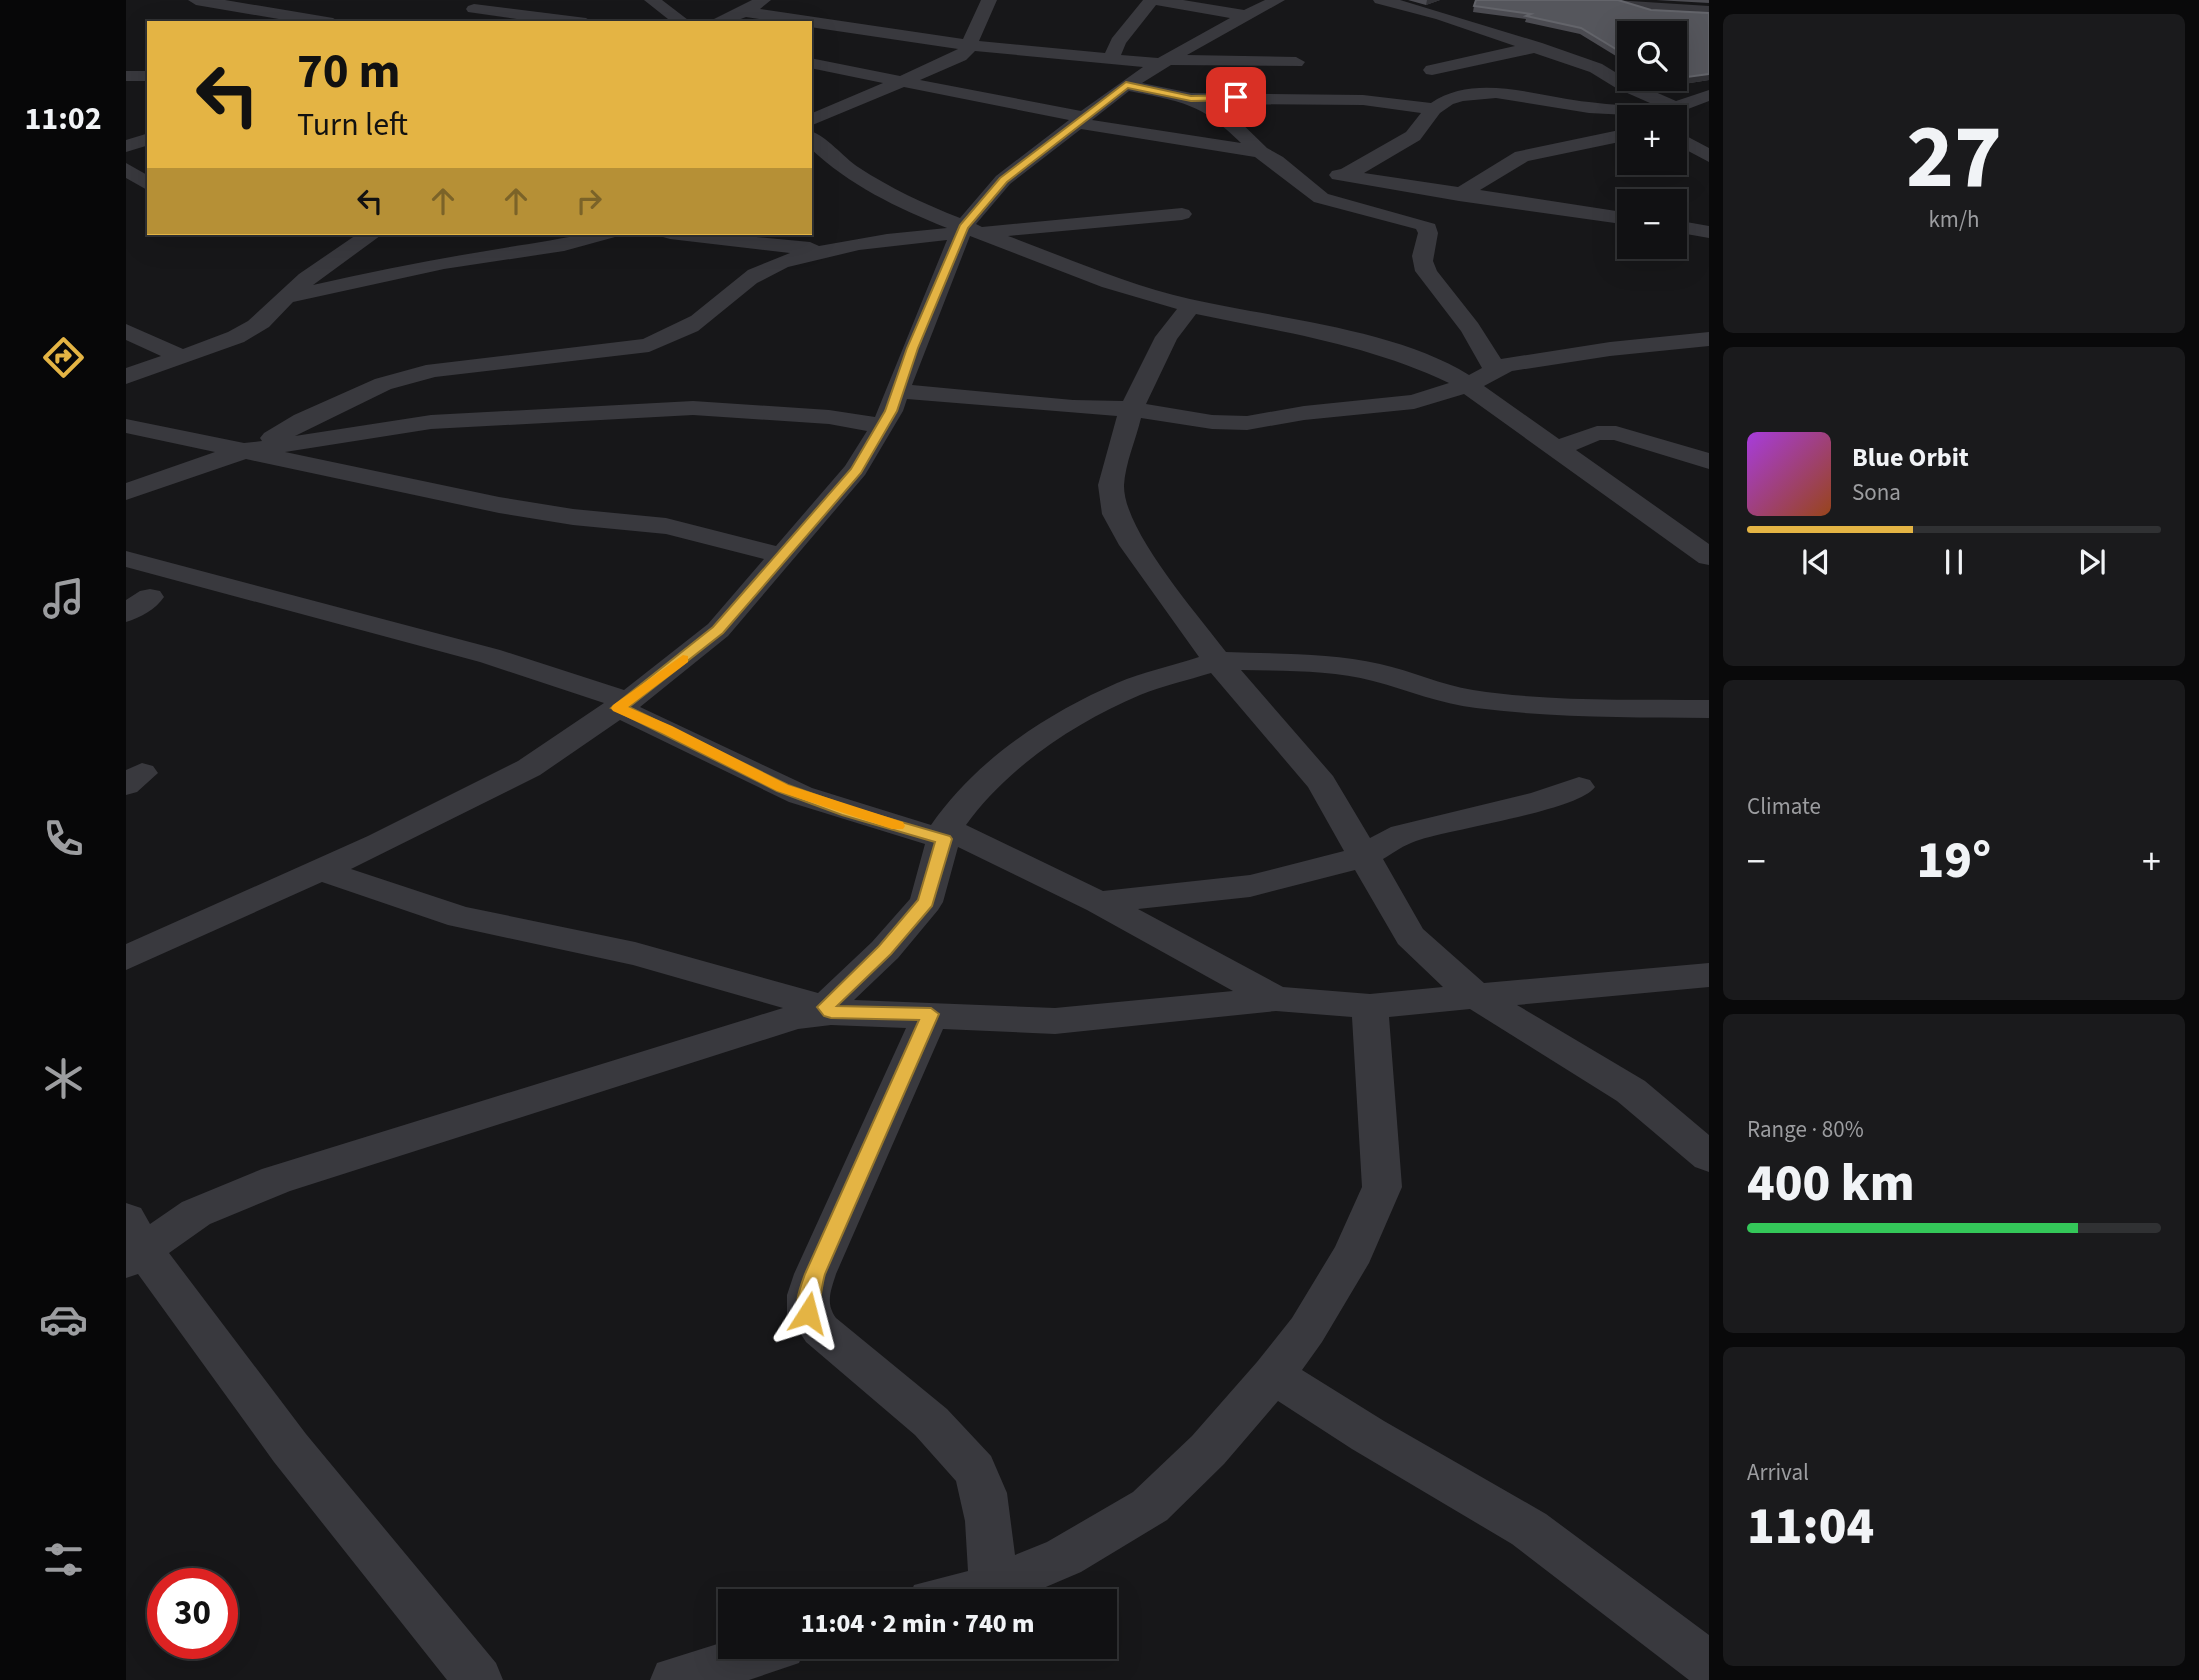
<!DOCTYPE html>
<html lang="en">
<head>
<meta charset="utf-8">
<style>
  body { margin:0; font-family:"Source Sans 3",sans-serif; background:#1a1a1c; color:#f1f3f6; height:100vh; display:flex; flex-direction:column; font-size:26px; white-space:nowrap }
  * { box-sizing:border-box; margin:0 }
  p { font-size:23px; color:#9c9da0 }
  .icon { flex:none; width:38px; height:38px; fill:none; stroke:currentColor; stroke-width:2; stroke-linecap:round; stroke-linejoin:round }
  .map { position:relative; flex:1; overflow:hidden }
  .details { display:flex; flex-direction:column; gap:14px; padding:14px; background:#09090a; width:490px }
  .details>* { flex:none }
  .banner { position:absolute; left:21px; top:21px; width:665px; height:214px; border-radius:0px; box-shadow:0 7px 28px #0002,0 0 0 2px #303133; background:#e4b444; color:#111; overflow:hidden }
  .controls { position:absolute; left:1491px; top:21px; display:grid; gap:14px }
  .controls a { display:grid; place-items:center; width:70px; height:70px; border-radius:0px; background:#111113; box-shadow:0 7px 28px #0002,0 0 0 2px #303133; font-size:35px }
  .speed { position:absolute; left:21px; top:1568px; display:flex; gap:14px; font-size:35px; font-weight:700; text-align:center }
  .speed>* { display:grid; place-content:center; width:91px; height:91px; border-radius:50%; background:#111113; box-shadow:0 7px 28px #0002,0 0 0 2px #303133; line-height:1 }
  .speed .limit { border:10px solid #d22; background:#fff; color:#111 }
  .pin { position:absolute; display:grid; place-items:center; width:60px; height:60px; color:#fff; margin:-30px; border-radius:14px; box-shadow:0 4px 10px #0006 }
  .me { position:absolute; width:77px; margin:-38px; rotate:9deg; stroke-linejoin:round; filter:drop-shadow(0 0 5px #0008) }
  .turn { display:flex; align-items:center; gap:24px; height:147px; padding:0 35px; font-size:32px }
  .turn .icon { width:91px; height:91px; stroke-width:2.5 }
  .turn b { display:block; font-size:49px; line-height:60px }
  .lanes { display:flex; align-items:center; height:66px; padding:0 35px; background:#0003; justify-content:center; gap:35px; direction:ltr }
  .lanes .off { opacity:.35 }
  .big { font-size:52px; font-weight:800; line-height:1.1 }
  .details .tile { flex:1; display:flex; flex-direction:column; justify-content:center; gap:10px; min-width:0; padding:0 24px; border-radius:10px; background:#1a1a1c }
  .details .dial { align-items:center; gap:0 }
  .dial b { font-size:91px; line-height:1 }
  .song { display:flex; align-items:center; gap:21px }
  .cover { width:84px; height:84px; border-radius:10px; background:linear-gradient(135deg,hsl(280 70% 55%),hsl(20 70% 35%)) }
  .played { height:7px; border-radius:4px; background:linear-gradient(90deg,#e4b444 40%,#303133 40%) }
  .keys { display:flex; justify-content:space-around; direction:ltr }
  .heat { display:flex; justify-content:space-between; align-items:center; font-size:38px; direction:ltr }
  .charge { height:10px; border-radius:5px; background:linear-gradient(90deg,#34c759 80%,#303133 0) }
  .trip { position:absolute; left:592px; top:1589px; width:399px; height:70px; border-radius:0px; background:#111113; box-shadow:0 7px 28px #0002,0 0 0 2px #303133; font-weight:800; line-height:70px; text-align:center }
  main { display:flex; flex:1; min-height:0 }
  .tab-bar { display:flex; flex-direction:column; width:126px; justify-content:space-around; align-items:center; background:#070708; color:#9c9da0 }
  .tab-bar .icon { width:49px; height:49px }
  .tab-bar .active { color:#e4b444 }
  .tab-bar b { font-size:32px; color:#f1f3f6 }
  .map>svg:first-child { display:block }
  .lines { fill:none; stroke-linecap:round; stroke-linejoin:round }
  .minor { fill:#39393e; fill-rule:evenodd }
  .wall { fill:#4b4b51 }
  .shaded-wall { fill:#323236 }
  .building { fill:#55565c; stroke:#63646a; stroke-width:2 }
  .route { fill:#e4b444; stroke:#94752c; stroke-width:2 }
  .slow { fill:#f59e0b }
</style>
</head>
<body>
<main>
<nav class="tab-bar">
<b>11:02</b>
<svg class="icon active" aria-label="directions" viewBox="0 0 24 24"><path d="M12 3l9 9-9 9-9-9zM9 14v-3h6M13 9l2 2-2 2"/></svg>
<svg class="icon" aria-label="music" viewBox="0 0 24 24"><path d="M9 18V5l10-2v13"/><circle cx="6" cy="18" r="3"/><circle cx="16" cy="16" r="3"/></svg>
<svg class="icon" aria-label="phone" viewBox="0 0 24 24"><path d="M5 4h4l2 5-3 2q2 4 5 5l2-3 5 2v4C11 20 4 13 5 4z"/></svg>
<svg class="icon" aria-label="climate" viewBox="0 0 24 24"><path d="M12 3v18M4 7l16 10M4 17L20 7"/></svg>
<svg class="icon" aria-label="car" viewBox="0 0 24 24"><path d="M5 17H2v-5l4-1 3-4h7l3 4 3 1v5h-3M9 17h6M6 11h13"/><circle cx="7" cy="17" r="2"/><circle cx="17" cy="17" r="2"/></svg>
<svg class="icon" aria-label="filters" viewBox="0 0 24 24"><path d="M4 7h16M4 17h16"/><circle cx="9" cy="7" r="2"/><circle cx="15" cy="17" r="2"/></svg>
</nav>
<div class="map">
<svg width="1583" height="1680" viewBox="0 0 1583 1680">
  <rect width="100%" height="100%" fill="#171719"/>
  <g class="lines">
    <path class="minor" d="M62 0H99L207 18 215 23H176L70 5Z
      M518 0H536L566 23H547Z
      M626 0H645L634 9 837 39 855 0H871L853 41 979 53 986 38 1017 0H1057L1118 10 1139 0H1159L1061 55 1170 57 1179 62 1176 66 1045 65 1016 83 1065 93 1237 95 1305 103C1350 72 1413 97 1463 102 1486 105 1509 106 1533 107L1490 88 1464 72 1408 53 1306 75 1300 74 1297 70 1300 66 1389 46 1310 19 1249 3 1247 0H1274L1416 43 1476 64 1502 80 1550 101 1583 90V101L1541 117 1463 113 1370 98 1337 101 1327 104 1314 113 1294 140 1238 173 1332 187 1389 152 1503 128V140L1402 161 1354 190 1503 213V225L1333 201 1206 179 1203 175 1206 171 1215 169 1280 132 1295 113 1237 105 1089 104 1103 111 1141 148 1157 157 1202 194 1309 224 1312 233 1307 261 1311 271 1352 323 1375 359 1484 342 1583 332V346L1484 356 1386 371 1358 386 1433 439 1471 426H1490L1583 453V469L1488 440H1474L1450 450 1583 544V565L1573 563 1338 394 1288 409 1178 420 1121 430 1086 429 1015 418C1010 439 999 464 998 485 997 530 1072 615 1100 652 1152 654 1204 653 1254 664 1286 671 1315 685 1347 690 1425 702 1505 699 1583 700V718C1505 717 1427 718 1350 708 1314 704 1282 690 1247 681 1205 670 1159 671 1115 670L1207 776 1244 838 1265 827 1405 793 1453 777 1464 780 1469 787C1452 811 1324 829 1290 841 1278 845 1267 853 1257 859L1297 929 1358 983 1583 963V987L1391 1005 1519 1081 1583 1135V1172L1569 1167 1491 1101 1344 1009 1263 1017 1276 1187 1243 1263 1196 1342 1176 1370 1258 1421 1420 1514 1583 1635V1680H1563L1386 1544 1226 1449 1152 1401 1098 1464 1041 1520 955 1572 887 1601H781L788 1585 842 1571 839 1521 830 1481 789 1435 680 1342 661 1313V1295L668 1274 780 1028 705 1025 672 1029 164 1191 84 1224 43 1253 180 1434 370 1663 377 1680H321L148 1462 12 1274 0 1278V1203L15 1208 24 1224 56 1202 136 1169 657 1008 507 965 322 925 196 882 0 970V944L242 836 392 761 478 703 354 662 0 567V551L374 650 498 690 582 624 638 559 540 534 447 525 373 513 120 459 0 500V483L89 452 0 433V419L118 443 136 441 134 438 138 433 168 415 249 379 300 365 517 339 565 316 622 270 664 253 544 239 537 237 534 233H589L684 242 693 246 761 234 821 228C771 208 723 185 684 148V131C701 136 717 157 732 167 764 188 798 204 834 218L870 176 943 120 778 87 684 126V114L757 83 684 68V58L774 76 832 49 684 27V23H659L620 17 604 23H580ZM1030 5 1104 18 1032 58 995 55 1000 43ZM849 51 1017 67 955 111 794 80 840 60ZM1003 91C1057 102 1075 103 1115 143L966 120ZM955 129 1129 157 1188 202 1290 229 1292 233 1286 256 1289 271 1335 331 1356 368 1343 375C1270 329 1148 318 1064 299 1001 285 942 258 882 236L1056 220 1063 218 1066 214 1063 210 1056 208 856 227 850 224 884 184ZM844 236 976 287 1051 309 1029 337 997 401 947 400 786 385ZM821 240 749 417 703 410 567 401 305 415 169 436 265 389 309 377 523 352 572 331 631 283 662 267 733 250ZM1070 314C1157 332 1243 345 1323 383L1285 395 1178 406 1121 416 1086 415 1020 404 1051 339ZM781 399 991 416 972 485 976 514 993 545 1073 657C1046 666 1017 672 991 683 920 714 850 760 805 825L686 788 514 707 602 636 739 475 777 411ZM567 415 703 424 741 431 719 466 650 546 540 518 447 509 373 497 159 452 305 429ZM1085 673 1182 787 1218 851 1124 875 977 891 840 825C882 767 948 723 1014 695 1036 686 1062 680 1085 673ZM494 720 663 802 799 844 784 899 746 942 692 993 509 942 340 907 225 869 414 775ZM832 847 961 910 1107 991 929 1008 728 1000 772 958 812 910 817 902ZM1229 870 1272 944 1317 987 1244 994 1157 987 1012 909 1124 897ZM1150 1011 1226 1017 1236 1187 1209 1247 1166 1318 1131 1362 1066 1436 1007 1492 921 1542 889 1555 881 1493 865 1456 821 1409 710 1318C699 1303 705 1290 710 1274L817 1029 929 1034Z
      M1488 0 1583 6V16L1524 13 1490 3Z
      M348 4 460 18 468 23H419L342 12 340 9 342 6Z
      M0 71H23V81H0Z
      M1549 130 1583 148V162L1549 144Z
      M23 133V145L0 152V140Z
      M0 163 23 176V191L0 178Z
      M1549 220 1583 226V238L1549 232Z
      M233 233H258L187 285C258 269 330 255 403 244 433 239 462 232 492 233L489 237 438 251 318 269 167 302 143 327 118 342 0 384V368L35 356 0 340V324L57 349 102 332 122 321 173 274Z
      M24 589 34 591 38 597C30 609 14 618 0 622V600L14 591Z
      M16 763 27 766 32 773 11 792 0 795V770Z
      M604 1640V1647H680L673 1663 623 1680H524L531 1663Z"/>
  </g>
  <path class="wall" d="M1282 0H1314L1300 5Z
    M1530 0H1583V3Z
    M1348 6 1525 10 1583 13V80L1545 86 1530 79H1549L1503 33V64L1454 34 1399 22 1400 19 1347 12Z"/>
  <path class="shaded-wall" d="M1301 0H1314L1300 5Z
    M1583 74V80L1545 86 1546 79Z"/>
  <path class="building" d="M1350 0H1492L1525 10 1583 13V74L1546 79H1545H1549V33H1503V57L1455 28 1400 16 1405 14 1348 6Z"/>
  <path class="route" d="M1000 82 1065 96 1110 95 1114 97 1110 100 1065 101 1002 88 881 182 842 228 792 348 771 411 735 473 597 633 503 707 662 785 727 808 824 836 826 839 806 906 765 954 711 1006 805 1008 813 1014 699 1274C695 1287 694 1309 689 1319L682 1322 674 1319C667 1305 674 1288 679 1274L793 1020 705 1018 698 1016 691 1007 753 946 792 900 809 842 716 815 651 791 485 708 587 627 725 469 759 411 781 348 834 225 874 178Z"/>
  <path class="slow" d="M557 655 562 656V662L502 707 546 726 662 785 777 822 779 826 777 829H766L651 791 536 733 487 711 485 708 487 705Z"/>
</svg>
<div class="controls">
<a><svg class="icon" aria-label="search" viewBox="0 0 24 24"><circle cx="10" cy="10" r="6"/><path d="M15 15l6 6"/></svg></a>
<a>+</a>
<a>−</a>
</div>
<div class="speed"><div class="limit">30</div></div>
<div class="pin" style="left:1110px;top:97px;background:#d93025"><svg class="icon" aria-label="arrive" viewBox="0 0 24 24"><path d="M6 21V4h12l-3 4 3 4H6"/></svg></div>
<svg class="me" style="left:682px;top:1313px" viewBox="-20 -20 40 40"><path d="M0-17L14 15 0 8-14 15z" fill="#e4b444" stroke="#fff" stroke-width="4"/></svg>
<div class="trip">11:04 · 2 min · 740 m</div>
<div class="banner">
<div class="turn"><svg class="icon" aria-label="left" viewBox="0 0 24 24"><path d="M17 20v-9H6M10 6l-5 5 5 5"/></svg><div><b>70 m</b>Turn left</div></div>
<div class="lanes"><svg class="icon" aria-label="left" viewBox="0 0 24 24"><path d="M17 20v-9H6M10 6l-5 5 5 5"/></svg><svg class="icon off" aria-label="ahead" viewBox="0 0 24 24"><path d="M12 20V5M6 11l6-6 6 6"/></svg><svg class="icon off" aria-label="ahead" viewBox="0 0 24 24"><path d="M12 20V5M6 11l6-6 6 6"/></svg><svg class="icon off" aria-label="right" viewBox="0 0 24 24"><path d="M7 20v-9h11M14 6l5 5-5 5"/></svg></div>
</div>
</div>
<section class="details">
<div class="tile dial"><b>27</b><p>km/h</p></div>
<div class="tile">
<div class="song"><i class="cover"></i><div><b>Blue Orbit</b><p>Sona</p></div></div>
<div class="played"></div>
<div class="keys"><svg class="icon" aria-label="previous" viewBox="0 0 24 24"><path d="M18 5L8 12l10 7zM5 5v14"/></svg><svg class="icon" aria-label="pause" viewBox="0 0 24 24"><path d="M8 5v14M16 5v14"/></svg><svg class="icon" aria-label="next" viewBox="0 0 24 24"><path d="M6 5l10 7-10 7zM19 5v14"/></svg></div>
</div>
<div class="tile"><p>Climate</p>
<div class="heat"><a>−</a><b class="big">19°</b><a>+</a></div>
</div>
<div class="tile"><p>Range · 80%</p><b class="big">400 km</b><div class="charge"></div></div>
<div class="tile"><p>Arrival</p><b class="big">11:04</b></div>
</section>
</main>
</body>
</html>
